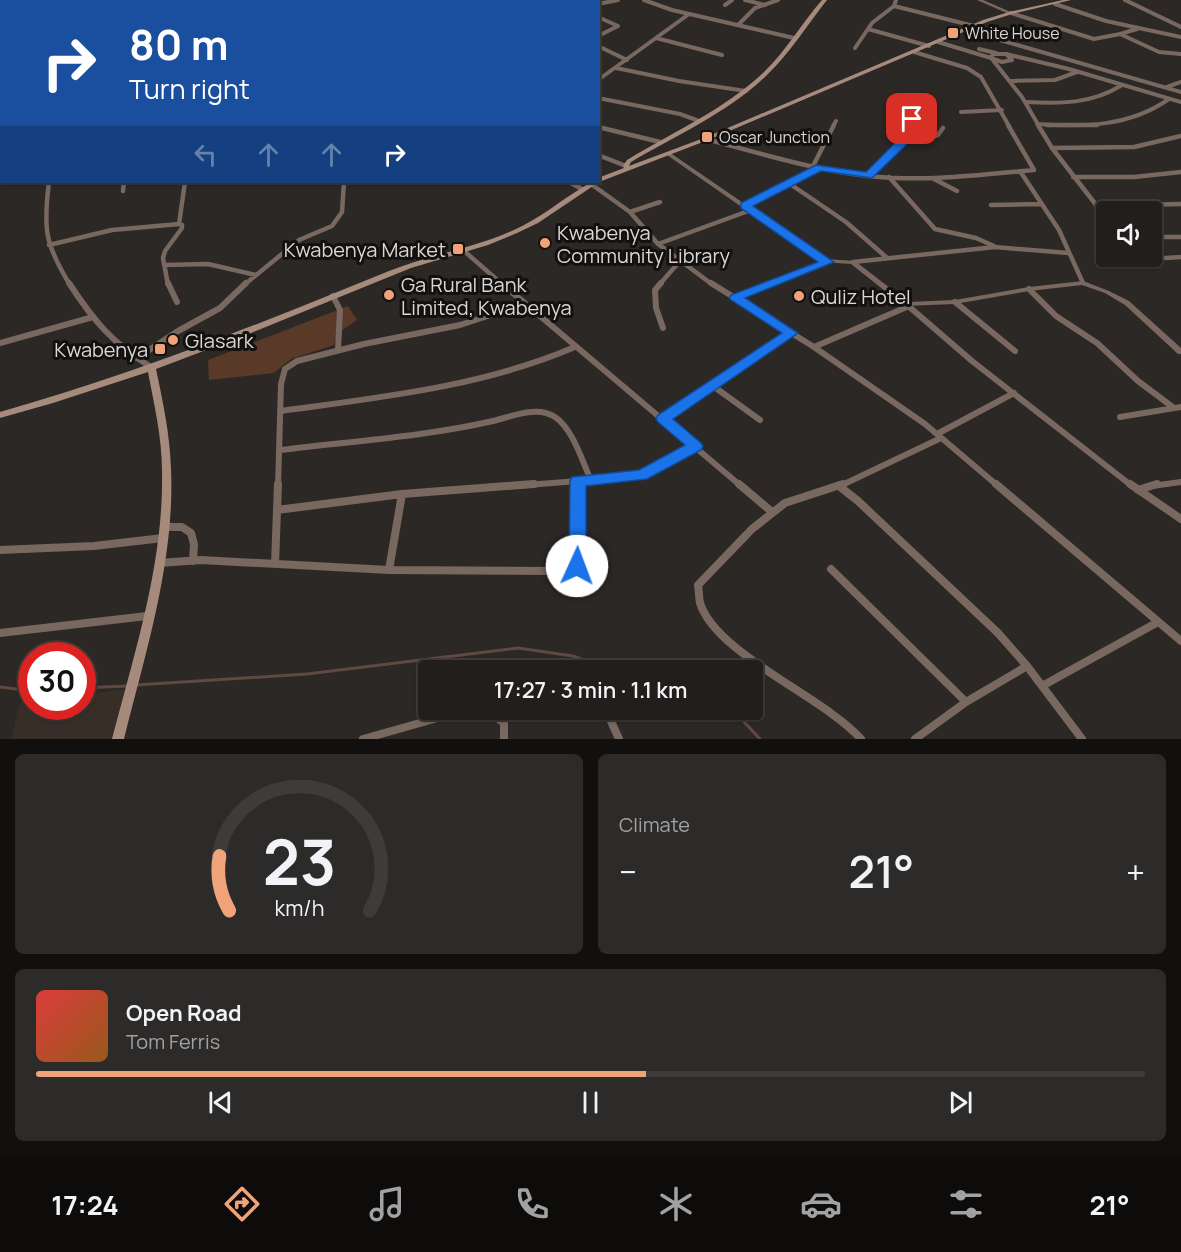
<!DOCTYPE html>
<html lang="en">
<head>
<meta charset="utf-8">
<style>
  body { margin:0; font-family:Manrope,sans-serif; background:#2d2b29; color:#f1f3f6; height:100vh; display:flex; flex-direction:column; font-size:22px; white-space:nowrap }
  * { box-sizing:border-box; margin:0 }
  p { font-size:20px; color:#a2a2a3 }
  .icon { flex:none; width:33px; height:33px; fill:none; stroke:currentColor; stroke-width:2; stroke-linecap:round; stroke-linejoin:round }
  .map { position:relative; height:739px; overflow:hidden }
  .sheet { display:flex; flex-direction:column; gap:15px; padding:15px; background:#12100f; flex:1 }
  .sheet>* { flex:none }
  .hud { position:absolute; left:0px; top:0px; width:600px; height:183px; box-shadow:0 2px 4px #0004,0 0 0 2px #3e3c3b; background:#1a4fa0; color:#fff; overflow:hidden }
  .controls { position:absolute; left:1096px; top:201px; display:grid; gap:12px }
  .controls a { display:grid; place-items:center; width:66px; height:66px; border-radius:6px; background:#211e1c; box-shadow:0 2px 4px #0004,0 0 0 2px #3e3c3b; font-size:30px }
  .speed { position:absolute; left:18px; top:642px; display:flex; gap:12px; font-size:30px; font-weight:700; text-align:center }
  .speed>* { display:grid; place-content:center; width:78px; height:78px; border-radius:50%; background:#211e1c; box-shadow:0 2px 4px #0004,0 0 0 2px #3e3c3b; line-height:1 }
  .speed .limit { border:9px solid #d22; background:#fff; color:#111 }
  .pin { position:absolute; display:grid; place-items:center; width:51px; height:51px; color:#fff; margin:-26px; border-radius:12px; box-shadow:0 3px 9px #0006 }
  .me { position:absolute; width:66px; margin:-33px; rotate:2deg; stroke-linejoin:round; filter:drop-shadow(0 0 4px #0008) }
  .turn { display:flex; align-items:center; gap:21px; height:126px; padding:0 30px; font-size:27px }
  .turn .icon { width:78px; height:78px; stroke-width:2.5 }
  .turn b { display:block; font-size:42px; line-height:51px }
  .lanes { display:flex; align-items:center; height:57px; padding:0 30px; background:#0003; justify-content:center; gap:30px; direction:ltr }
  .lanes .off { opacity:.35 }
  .big { font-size:45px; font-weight:600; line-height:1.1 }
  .sheet .tile { flex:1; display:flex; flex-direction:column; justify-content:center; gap:9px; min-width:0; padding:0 21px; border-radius:9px; background:#2d2b29 }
  .sheet .dial { align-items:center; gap:0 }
  .dial svg { height:156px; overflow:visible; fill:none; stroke:#3e3c3b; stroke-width:7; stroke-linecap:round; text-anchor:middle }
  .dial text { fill:#f1f3f6; stroke:none }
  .song { display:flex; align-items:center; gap:18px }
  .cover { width:72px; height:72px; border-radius:9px; background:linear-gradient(135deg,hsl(0 70% 55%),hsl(30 70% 35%)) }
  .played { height:6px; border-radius:3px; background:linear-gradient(90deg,#f0a279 55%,#3e3c3b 55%) }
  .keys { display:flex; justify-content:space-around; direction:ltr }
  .heat { display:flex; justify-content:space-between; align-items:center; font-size:33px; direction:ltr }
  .sheet .tiles { flex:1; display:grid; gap:15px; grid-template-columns:1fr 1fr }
  .tile:last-child { grid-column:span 2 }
  .trip { position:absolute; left:418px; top:660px; width:345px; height:60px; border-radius:6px; background:#211e1c; box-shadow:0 2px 4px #0004,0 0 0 2px #3e3c3b; font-weight:600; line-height:60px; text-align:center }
  .tabs { display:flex; height:96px; justify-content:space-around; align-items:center; background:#0d0c0b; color:#a2a2a3 }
  .tabs .icon { width:42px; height:42px }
  .tabs .on { color:#f0a279 }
  .tabs b { font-size:27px; color:#f1f3f6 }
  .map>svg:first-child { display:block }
  .built { fill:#382e28 }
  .green { fill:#593928 }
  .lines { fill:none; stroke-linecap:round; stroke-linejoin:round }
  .stream { stroke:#5f4940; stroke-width:3 }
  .minor-far3 { stroke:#79685f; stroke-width:4 }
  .minor-far2 { stroke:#79685f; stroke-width:4.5 }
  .minor-far1 { stroke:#79685f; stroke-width:6 }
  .minor { stroke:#79685f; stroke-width:8 }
  .tertiary { fill:#79685f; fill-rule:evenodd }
  .secondary { fill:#a68b7d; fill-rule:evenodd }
  .route { fill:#1a73e8; stroke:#114b97; stroke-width:1.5 }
  .poi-dot { fill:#f0a279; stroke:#131110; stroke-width:2 }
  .labels { text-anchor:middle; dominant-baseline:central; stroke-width:6; stroke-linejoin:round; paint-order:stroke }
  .far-poi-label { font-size:16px; fill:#dad7d6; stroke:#131110; text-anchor:start }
  .poi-label { font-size:20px; fill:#dad7d6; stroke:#131110; text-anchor:start }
</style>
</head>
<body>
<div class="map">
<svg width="1181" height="739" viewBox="0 0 1181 739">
  <rect width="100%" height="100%" fill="#2c2826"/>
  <path class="built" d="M125 689 112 739H11L19 705 31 703 32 706H82L83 695Z"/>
  <path class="green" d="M348 306 357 320 337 334 334 345 291 359 274 373 209 380 208 360Z"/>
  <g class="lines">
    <path class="stream" d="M136 685 307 674 518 648 573 656 611 670
      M0 687 32 691
      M82 688 128 686
      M733 710 760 739"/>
    <path class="minor-far3" d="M335 0 337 2
      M421 0 424 2
      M491 0 495 2
      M587 0 591 2
      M644 0 672 10 794 38
      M745 0 765 5
      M1125 0 1181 27
      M2 2 8 0
      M405 2 411 0
      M546 2 551 0
      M598 4 618 0
      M1055 4 1106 21 1181 37
      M725 5 732 0
      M894 6 974 26
      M1011 13 1094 39 1120 34
      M598 17 618 26 598 36
      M738 25 755 8 778 0
      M868 29 929 46
      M1137 29 1120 34 1159 52 1181 54
      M965 30 1181 92
      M656 38 722 55
      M938 42 991 58
      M598 46 627 60
      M855 48 872 23 894 6 896 0
      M979 49 996 53
      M914 52 967 68 981 77 1009 126
      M993 54H1006L1012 60 1002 62 991 58Z
      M1006 54 1069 69 1181 102
      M992 59 1022 97 1039 126
      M616 68 679 81 746 91
      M598 80 689 14
      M1010 81 1055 80 1077 72
      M1167 87 1181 82
      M598 98 680 114 699 121
      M1026 102C1060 104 1092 104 1122 85
      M961 112 1002 110
      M0 124 2 121
      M1037 124C1084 127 1129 127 1169 99
      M833 126 836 121
      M911 126 919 103"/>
    <path class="minor-far2" d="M1038 125 1052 148 1107 219
      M1047 125H1097
      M598 127 660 142
      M908 136H934L938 135 943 128
      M706 139C759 153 813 170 868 176 924 182 979 175 1034 170L1008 125
      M1052 148 1134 147 1181 136
      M598 155 626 166
      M813 166 834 125
      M1020 171 1059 230 1083 283
      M868 176 908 136 912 125
      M889 177 935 229 976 238 994 246
      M1073 177H1134L1181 172
      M934 179 957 191
      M49 182C43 229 45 244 70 285
      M569 182 582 189
      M591 184 630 212 658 244 713 285
      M790 184 846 222 886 257
      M123 191 124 182
      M991 205 1042 204
      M745 206 819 168
      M1096 206 1181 204
      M630 212 660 202
      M1152 237H1181
      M658 244 751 210
      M49 245 112 230 179 224
      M463 250 503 285
      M1165 258 1181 257
      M853 262 995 247 1068 253
      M164 265 208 264 256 275
      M168 285 163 258 165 251 182 228V225L179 224 185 182
      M244 285 299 240 332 226 342 212 344 182
      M659 285 680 261
      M769 285 828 262"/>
    <path class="minor-far1" d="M69 283C93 320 113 344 151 367
      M168 283 177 302
      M501 283 741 486
      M661 283 655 290 656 308 663 328
      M711 283 814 347 925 424 998 486
      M1029 289 1056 316 1097 343 1138 381 1174 408
      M333 296 340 310 338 350
      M735 298 773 283
      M955 302 1015 351
      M906 304 972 361 1132 486
      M0 343 93 317
      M814 347 909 306
      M137 358 178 331 220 308 246 283
      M713 386 760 420
      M281 411C382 397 481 387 575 347
      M1120 417 1181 407
      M663 419 791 333
      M937 434 1014 393
      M280 450C351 441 423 437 493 421 511 417 537 405 555 417 573 429 582 461 591 480
      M278 486 281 384 285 369 297 361 364 344 460 325 524 304
      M514 486 630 477 652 471 696 446
      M578 486V481
      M840 486 941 438
      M1152 486 1181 482"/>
    <path class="minor" d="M739 484 772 512
      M843 484 785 503 752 529 698 585C699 591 699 598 700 603 716 654 824 697 861 739
      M996 484 1181 641
      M1130 484 1181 519
      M839 486 858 501 998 633 1027 666 1082 739
      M1138 490 1157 484
      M277 510 402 494 534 484
      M164 527H182L191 533 194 544 193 561
      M0 550 94 546 163 538
      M159 563 201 560 389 570 568 571 577 566 578 484
      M275 564 278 484
      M831 569 966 702
      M389 570 402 494
      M0 633 147 616
      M1042 686 1158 622
      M487 710 504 723V739
      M606 710 619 739
      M363 739 466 710
      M915 739 966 702 1027 666"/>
    <path class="tertiary" d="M977 0H983L1013 13 1009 14Z
      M669 152 825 259 855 261 908 302 955 300 1029 287 1083 281 1109 291 1129 301 1181 348V354H1178L1125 305 1105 293 1082 285 1029 291 955 304 904 306 851 264 821 262 667 155V153Z"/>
    <path class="secondary" d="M822 0H827C807 25 790 53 767 75 728 113 677 135 631 162L629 166 704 138 983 20 1009 12 1063 0H1071L1012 14 987 22 708 140 599 182 538 223 517 233 488 245 411 268 251 333 156 369C163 402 170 435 171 469 175 560 146 651 124 739H112C135 651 164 562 162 471 162 437 154 404 148 372L53 403 0 418V412C135 374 259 324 389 271 430 255 474 248 514 230 539 219 560 201 583 187L592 182H598V178L624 168 623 166 627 160C673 132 724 110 764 72 786 51 802 23 822 0Z"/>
  </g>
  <path class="route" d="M909 117 917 119 913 136 906 145 872 178 821 171 753 206 834 262 745 298 798 333 673 419 701 443 703 446 701 450 647 479 586 486V566L583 571 577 573 571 571 569 566 570 481 572 477 639 470 685 445 658 422 656 419 658 415 782 333 731 300 729 298 731 295 818 262 741 208V203L816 165 866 172 903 135Z"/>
  <g class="poi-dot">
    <rect x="947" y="27" width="12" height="12" rx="3"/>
    <rect x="701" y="131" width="12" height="12" rx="3"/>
    <circle cx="545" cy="243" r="6"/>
    <rect x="452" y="243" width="12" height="12" rx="3"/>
    <circle cx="389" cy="295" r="6"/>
    <circle cx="799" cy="296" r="6"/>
    <circle cx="173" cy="340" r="6"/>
    <rect x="154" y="343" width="12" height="12" rx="3"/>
  </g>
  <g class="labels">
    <g class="far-poi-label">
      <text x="965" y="33">White House</text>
      <text x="719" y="137">Oscar Junction</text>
    </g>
    <g class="poi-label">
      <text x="557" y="232">Kwabenya<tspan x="557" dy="23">Community Library</tspan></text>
      <text x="446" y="249" text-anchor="end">Kwabenya Market</text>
      <text x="401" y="284">Ga Rural Bank<tspan x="401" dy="23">Limited, Kwabenya</tspan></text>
      <text x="811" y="296">Quliz Hotel</text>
      <text x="185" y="340">Glasark</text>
      <text x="148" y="349" text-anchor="end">Kwabenya</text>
    </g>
  </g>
</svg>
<div class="controls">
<a><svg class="icon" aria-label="sound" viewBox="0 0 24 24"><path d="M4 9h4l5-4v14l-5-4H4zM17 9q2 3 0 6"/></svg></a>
</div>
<div class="speed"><div class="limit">30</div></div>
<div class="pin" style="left:912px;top:119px;background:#d93025"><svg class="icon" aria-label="arrive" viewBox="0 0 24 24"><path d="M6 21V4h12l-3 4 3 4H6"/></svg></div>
<svg class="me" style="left:577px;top:566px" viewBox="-20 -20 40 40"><circle r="19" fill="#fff"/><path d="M0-13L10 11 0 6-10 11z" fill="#1a73e8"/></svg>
<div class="trip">17:27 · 3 min · 1.1 km</div>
<div class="hud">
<div class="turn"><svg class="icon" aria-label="right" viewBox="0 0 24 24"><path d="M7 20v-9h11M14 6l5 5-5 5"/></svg><div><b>80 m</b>Turn right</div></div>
<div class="lanes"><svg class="icon off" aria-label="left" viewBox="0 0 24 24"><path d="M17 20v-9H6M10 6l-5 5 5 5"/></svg><svg class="icon off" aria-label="ahead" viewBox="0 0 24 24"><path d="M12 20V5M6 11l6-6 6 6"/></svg><svg class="icon off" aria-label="ahead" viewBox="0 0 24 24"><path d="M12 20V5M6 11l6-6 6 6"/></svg><svg class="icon" aria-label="right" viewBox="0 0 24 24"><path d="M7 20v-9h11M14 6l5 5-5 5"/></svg></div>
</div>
</div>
<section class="sheet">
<div class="tiles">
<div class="tile dial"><svg viewBox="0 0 100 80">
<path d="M14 69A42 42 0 1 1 86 69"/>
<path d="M14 69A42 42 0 0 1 9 41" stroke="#f0a279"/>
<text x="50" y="56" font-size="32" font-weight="700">23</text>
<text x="50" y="72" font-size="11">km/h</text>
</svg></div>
<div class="tile"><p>Climate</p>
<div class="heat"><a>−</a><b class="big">21°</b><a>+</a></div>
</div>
<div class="tile">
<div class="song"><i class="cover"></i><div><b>Open Road</b><p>Tom Ferris</p></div></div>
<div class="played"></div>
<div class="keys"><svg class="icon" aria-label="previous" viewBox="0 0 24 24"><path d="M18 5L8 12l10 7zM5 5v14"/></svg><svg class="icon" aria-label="pause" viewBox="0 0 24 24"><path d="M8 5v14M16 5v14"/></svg><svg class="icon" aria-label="next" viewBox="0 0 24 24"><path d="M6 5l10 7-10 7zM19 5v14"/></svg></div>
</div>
</div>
</section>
<nav class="tabs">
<b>17:24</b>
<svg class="icon on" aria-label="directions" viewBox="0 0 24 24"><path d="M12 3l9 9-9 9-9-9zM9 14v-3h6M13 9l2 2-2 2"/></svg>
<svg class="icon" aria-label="music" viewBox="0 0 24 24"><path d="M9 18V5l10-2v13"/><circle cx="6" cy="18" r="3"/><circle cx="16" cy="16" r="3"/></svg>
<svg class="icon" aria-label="phone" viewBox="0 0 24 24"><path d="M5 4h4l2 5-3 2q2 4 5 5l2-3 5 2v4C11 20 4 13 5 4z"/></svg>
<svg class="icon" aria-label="climate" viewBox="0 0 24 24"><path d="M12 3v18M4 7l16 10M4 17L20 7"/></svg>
<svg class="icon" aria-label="car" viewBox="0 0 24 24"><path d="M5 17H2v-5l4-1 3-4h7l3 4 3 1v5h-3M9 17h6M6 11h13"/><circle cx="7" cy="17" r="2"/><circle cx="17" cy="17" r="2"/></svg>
<svg class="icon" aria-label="filters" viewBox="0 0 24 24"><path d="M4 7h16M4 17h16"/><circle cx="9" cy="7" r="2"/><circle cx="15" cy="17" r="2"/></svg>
<b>21°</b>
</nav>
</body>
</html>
